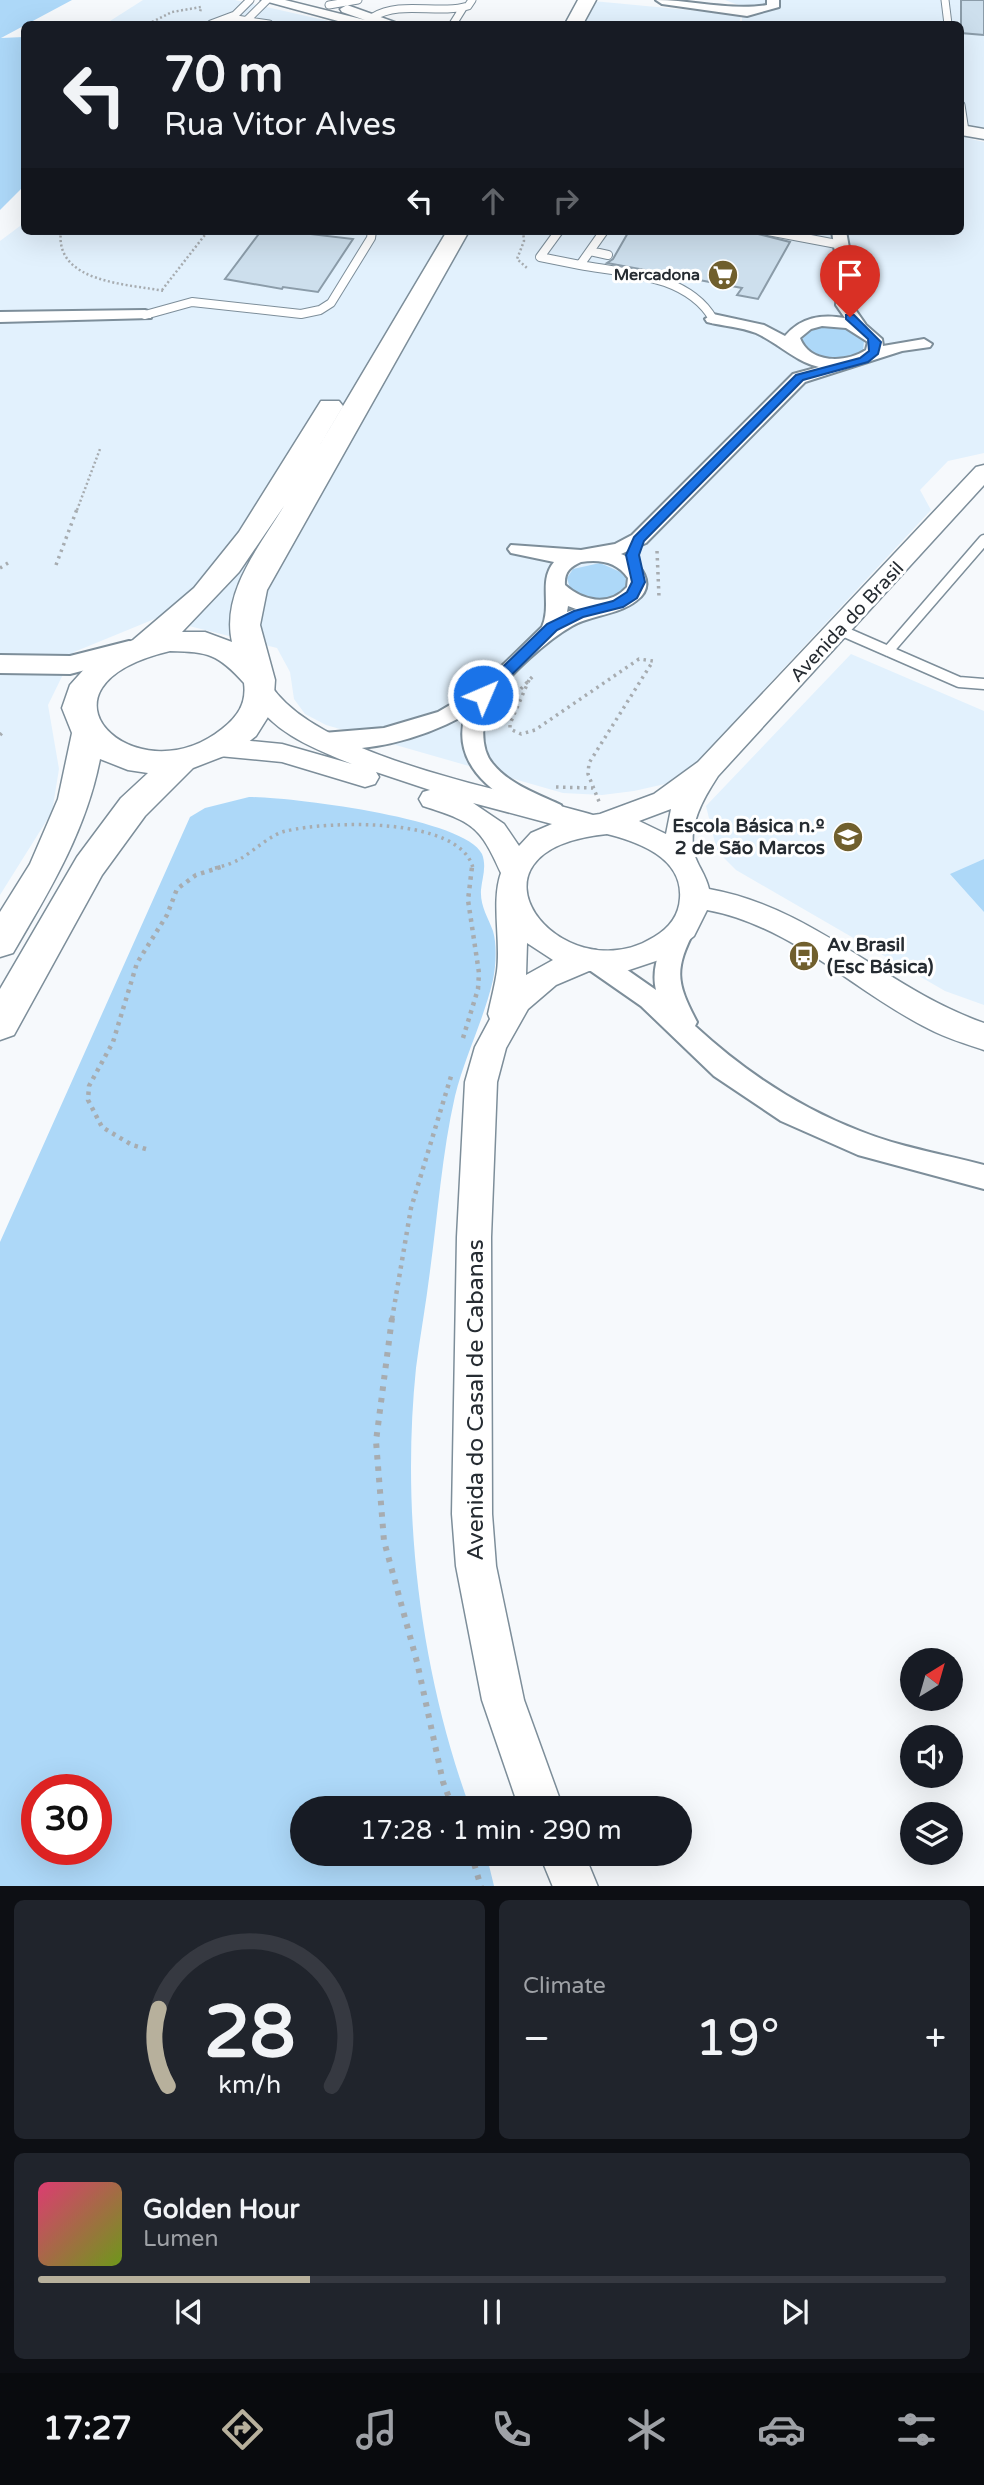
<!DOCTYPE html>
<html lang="en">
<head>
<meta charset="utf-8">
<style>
  body { margin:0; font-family:"Varela Round",sans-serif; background:#20242c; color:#f1f3f6; height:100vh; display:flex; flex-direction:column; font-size:26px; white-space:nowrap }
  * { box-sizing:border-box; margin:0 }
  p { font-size:23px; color:#9ea1a6 }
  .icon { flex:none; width:38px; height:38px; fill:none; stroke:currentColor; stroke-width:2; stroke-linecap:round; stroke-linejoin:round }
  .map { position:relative; height:1886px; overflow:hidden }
  .details { display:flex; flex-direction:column; gap:14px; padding:14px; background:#0d0f14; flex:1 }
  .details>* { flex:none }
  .guide { position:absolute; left:21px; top:21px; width:943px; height:214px; border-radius:10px; box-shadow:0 7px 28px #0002; background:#171b24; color:#f1f3f6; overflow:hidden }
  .needle { width:46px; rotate:37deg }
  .buttons { position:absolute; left:900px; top:1648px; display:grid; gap:14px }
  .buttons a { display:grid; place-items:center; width:63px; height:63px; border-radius:50%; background:#171b24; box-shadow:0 7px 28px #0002; font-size:35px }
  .speed { position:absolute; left:21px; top:1774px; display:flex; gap:14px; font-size:35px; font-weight:700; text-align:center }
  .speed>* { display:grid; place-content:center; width:91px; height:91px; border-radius:50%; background:#171b24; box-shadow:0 7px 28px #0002; line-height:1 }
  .speed .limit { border:10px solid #d22; background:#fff; color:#111 }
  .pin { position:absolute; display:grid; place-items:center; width:60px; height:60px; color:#fff; margin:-72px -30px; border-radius:50% 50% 50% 0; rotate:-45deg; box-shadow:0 0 7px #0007 }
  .pin .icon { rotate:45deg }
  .me { position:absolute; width:77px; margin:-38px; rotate:45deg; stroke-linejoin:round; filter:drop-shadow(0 0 5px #0008) }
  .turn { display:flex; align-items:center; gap:24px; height:147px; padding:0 28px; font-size:32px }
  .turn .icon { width:91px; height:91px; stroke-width:2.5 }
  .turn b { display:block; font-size:49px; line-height:60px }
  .lanes { display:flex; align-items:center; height:66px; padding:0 28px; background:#0003; justify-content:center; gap:35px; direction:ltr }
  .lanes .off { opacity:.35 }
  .big { font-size:52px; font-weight:600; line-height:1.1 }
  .details .tile { flex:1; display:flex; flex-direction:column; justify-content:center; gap:10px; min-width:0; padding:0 24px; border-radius:10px; background:#20242c }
  .details .dial { align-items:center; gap:0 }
  .dial svg { height:182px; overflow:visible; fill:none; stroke:#363941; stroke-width:7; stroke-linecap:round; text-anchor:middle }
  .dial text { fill:#f1f3f6; stroke:none }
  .song { display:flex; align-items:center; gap:21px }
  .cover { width:84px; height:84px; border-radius:10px; background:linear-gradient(135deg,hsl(340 70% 55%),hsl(80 70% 35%)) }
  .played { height:7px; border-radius:4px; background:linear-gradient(90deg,#b7b09c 30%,#363941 30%) }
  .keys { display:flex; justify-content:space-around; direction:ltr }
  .heat { display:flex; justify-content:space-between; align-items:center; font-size:38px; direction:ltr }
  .details .tiles { flex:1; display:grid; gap:14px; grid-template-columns:1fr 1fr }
  .tile:last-child { grid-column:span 2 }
  .trip { position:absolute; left:290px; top:1796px; width:402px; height:70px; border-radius:35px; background:#171b24; box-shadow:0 7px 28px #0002; font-weight:600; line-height:70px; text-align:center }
  .tabs { display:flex; height:112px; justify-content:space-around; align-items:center; background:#090b0e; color:#9ea1a6 }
  .tabs .icon { width:49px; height:49px }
  .tabs .on { color:#b7b09c }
  .tabs b { font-size:32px; color:#f1f3f6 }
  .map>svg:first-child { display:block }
  .built { fill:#e2f1fd }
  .green { fill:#add8f8; fill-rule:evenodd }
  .building { fill:#cddfed; stroke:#8b9ca9; stroke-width:2 }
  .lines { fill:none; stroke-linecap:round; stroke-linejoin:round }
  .service-far2-casing { stroke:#7d8e9a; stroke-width:9 }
  .service-far1-casing { stroke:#7d8e9a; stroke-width:10 }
  .service-casing { stroke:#7d8e9a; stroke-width:13 }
  .minor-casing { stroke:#7d8e9a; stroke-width:4 }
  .tertiary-casing { stroke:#7d8e9a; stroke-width:3 }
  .secondary-casing { stroke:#7d8e9a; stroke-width:4 }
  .primary-casing { stroke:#7d8e9a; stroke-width:3 }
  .path-far3 { stroke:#a7acb0; stroke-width:2.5; stroke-dasharray:2 2.5; stroke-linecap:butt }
  .path-far2 { stroke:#a7acb0; stroke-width:3.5; stroke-dasharray:2.5 4.5; stroke-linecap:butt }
  .path-far1 { stroke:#a7acb0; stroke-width:4.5; stroke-dasharray:3.5 5; stroke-linecap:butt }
  .path { stroke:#a7acb0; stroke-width:6; stroke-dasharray:4.5 7; stroke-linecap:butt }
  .service-far2 { stroke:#fff; stroke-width:7 }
  .service-far1 { stroke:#fff; stroke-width:8 }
  .service { stroke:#fff; stroke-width:10 }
  .minor { fill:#fff; fill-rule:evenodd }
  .tertiary { fill:#fff; fill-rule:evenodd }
  .secondary { fill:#fff; fill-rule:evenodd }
  .primary { fill:#fff; fill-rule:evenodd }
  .route { fill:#1a73e8; stroke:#114b97; stroke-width:2 }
  .labels { text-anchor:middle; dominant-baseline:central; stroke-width:6; stroke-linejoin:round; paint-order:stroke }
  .far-poi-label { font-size:16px; font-weight:bold; fill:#262c32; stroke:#fff; text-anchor:end }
  .street-label { font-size:19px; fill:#262c32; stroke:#fff }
  .poi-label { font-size:19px; font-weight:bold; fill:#262c32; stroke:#fff; text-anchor:end }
  .near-street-label { font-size:23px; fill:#262c32; stroke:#fff }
</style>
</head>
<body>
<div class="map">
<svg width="984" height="1887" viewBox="0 0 984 1887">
  <rect width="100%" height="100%" fill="#f6f9fc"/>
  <path class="built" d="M143 0H235L342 24H110V21Z
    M725 0H984V140L966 138 984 142V453L948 461 920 490 931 510 686 773 665 784 634 791 602 795 563 793 326 725 305 714 294 699 290 672 277 648 157 618 74 652 48 705 59 769 52 812 0 895V241L24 223V231H961V24H742V16L757 12Z
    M593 1 741 15 739 24H583Z
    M851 654 984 711V1005L945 991 736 870 717 851 706 806Z"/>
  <path class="green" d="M0 0H72L1 38 24 37V186L0 210Z
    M828 326C842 327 855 330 864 341L863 351C845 363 814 361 802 342L804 334 814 328Z
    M600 563 625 574 627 587C613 604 585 603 570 588L567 578 573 569Z
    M249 797C289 797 465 818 482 854 487 867 482 878 481 890 480 906 488 917 493 931 497 945 496 965 493 980 484 1019 465 1056 455 1096 442 1153 438 1213 430 1271 426 1304 420 1336 416 1368 401 1514 420 1670 470 1808H303V1853H486L494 1886H0V1242L190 817 205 808ZM37 1790H96V1850H37Z
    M984 859V912L950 874Z"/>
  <path class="building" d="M961 0H984V35L961 33Z
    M261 231H285L353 239 318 292 283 287 282 289 225 279Z
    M629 231H746L790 242 758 299 737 295 742 288 607 263 613 259Z"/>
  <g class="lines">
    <g class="service-far2-casing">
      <path id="service-far2" d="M945 0 948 24
        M329 5 358 0
        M373 17C401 0 437 15 468 6L472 0
        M230 18 269 24
        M211 24 235 15 250 0
        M243 24 267 0
        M453 24 463 8
        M961 105 965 131"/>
    </g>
    <g class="service-far1-casing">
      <path id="service-far1" d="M559 231 540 257 580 265 604 231
        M768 231 842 245
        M590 251 608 255
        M580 265C625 273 688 275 713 319
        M145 315 192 302 301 314 320 310 331 303 371 238 372 231"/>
    </g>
    <g class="service-casing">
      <path id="service" d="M840 630 959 682 984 684
        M888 651 984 540"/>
    </g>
    <g class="minor-casing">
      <path id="minor" d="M656 0C693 0 731 11 767 5V0H779V7L747 16 662 4Z
        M832 231H846L854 275 852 305 866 325 882 339 883 346 924 339 932 344 930 347 902 351 805 382 646 543 621 554C641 562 658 585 636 601 618 615 591 615 572 626 547 640 509 675 493 698 481 714 479 749 493 764 509 784 538 794 561 805L564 811 561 817 553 819C507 806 449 771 465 715 423 738 359 758 311 744L308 739 311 734 384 728 438 712 479 688 542 627C552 605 538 581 554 562L511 553 508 549 511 545 581 550 615 544 632 535 793 374 819 367C796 362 778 343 756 333 741 327 723 326 707 322L705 319 713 314 764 325 785 336C801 317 821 314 845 318L836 305 838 275ZM822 326 846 328 868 342 866 350C846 363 810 364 800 338L811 329ZM581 562C600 559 617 562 628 578L627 587C609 607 583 601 565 585 564 572 570 567 581 562ZM568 606 576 609 567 612Z
        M145 310 151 312V318L0 322V312Z
        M683 920 692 922 695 929C674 970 676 982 697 1022L695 1026C744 1071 797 1107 860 1131 899 1147 943 1154 984 1165V1189L858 1155 781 1121 714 1076 641 1006 585 967 582 960 585 953 594 950 603 953 656 990C650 965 663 943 674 922Z"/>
    </g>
    <g class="tertiary-casing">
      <path id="tertiary" d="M261 0H285L365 20 342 12 340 9 347 5 400 24 371 21 372 24H349Z
        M961 125 984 129V139L961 135Z
        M984 465V485L718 776C703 799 688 825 694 853 697 865 706 875 709 889 816 908 886 989 984 1023V1050C966 1044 946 1038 929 1029 853 991 793 926 707 910L694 936 668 957 626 971H589L556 985 528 1009 506 1048 497 1082 491 1237 492 1514 496 1566 524 1700 563 1808H519L482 1700 456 1566 452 1514 457 1237 465 1082 475 1047 490 1019 488 1014C491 1000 495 985 497 971 501 940 491 901 501 873 480 826 473 822 423 806L419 799 423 792 430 790 376 772 379 777 375 784 365 787 282 762 219 756 210 753 206 747 210 741 219 738 282 744 352 764C312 748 268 731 248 690L252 684 261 681 270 684C316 758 509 790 593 815L600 814 654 794 698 762 976 467ZM473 803 552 824 531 833 519 846 504 824ZM671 809 666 834 639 821ZM607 834C639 842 683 858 680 898 679 916 669 928 654 937 561 995 446 850 607 834ZM527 943 553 960 526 975Z
        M539 1853H584L598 1887H553Z"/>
    </g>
    <g class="secondary-casing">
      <path id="secondary" d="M129 641 139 644 143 650 139 656 70 674 0 673V655L70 656Z"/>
    </g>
    <g class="primary-casing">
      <path id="primary" d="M578 0H596L583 24H565Z
        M447 231H469L267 590 260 625 275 680 273 709 256 736 237 751 193 768 145 816 102 875 14 1035 0 1040V989L77 857 121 798 148 773 128 770 100 759C86 831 50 890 13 953L0 957V912L30 864 58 799 72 733 62 708 70 685 95 657 133 640 194 588 239 532 321 401H339L343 406 311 460ZM284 506C260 546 221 592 232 642L205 632H182L239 572ZM170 651C209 652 218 654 244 683 247 704 237 717 222 729 136 798 18 687 170 651Z"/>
    </g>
    <path class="path-far3" d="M148 24 172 12 201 7 200 13
      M61 231C54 283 129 284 164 291
      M523 231 524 241 517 259 527 268
      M162 290 208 231
      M77 510 100 449"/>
    <path class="path-far2" d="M657 551 659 597
      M56 565 77 509
      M0 568 8 563
      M529 680 510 724V729L521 734 535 730 639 659 653 661 589 763 588 774 600 804
      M516 694 534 675
      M0 735 2 733
      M556 787 593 788
      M215 868C224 866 233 863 240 859 254 851 271 834 286 831 328 821 460 816 473 868"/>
    <path class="path-far1" d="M463 1038 478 989 479 973 468 900 472 867
      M146 1149 132 1145 102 1127 88 1100 89 1086 113 1042 137 963 167 915 177 889 196 875 221 867
      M392 1319 411 1208 452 1073"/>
    <path class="path" d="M392 1318 376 1441 384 1541 417 1662 443 1782 453 1808
      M471 1853 481 1887"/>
    <use href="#service-far2" class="service-far2"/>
    <use href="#service-far1" class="service-far1"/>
    <use href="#service" class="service"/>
    <use href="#minor" class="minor"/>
    <use href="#tertiary" class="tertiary"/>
    <use href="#secondary" class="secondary"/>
    <use href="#primary" class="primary"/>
  </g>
  <path class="route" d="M846 315H854L881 342 878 354 868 362 803 380 644 541 639 555 645 582 637 598 623 607 583 617 557 630 488 698H478V691L547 624 574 611 613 601 627 592 632 582 626 555 634 537 796 375 860 358 869 351 868 339 846 319Z"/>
  <defs>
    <g id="supermarket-disc" transform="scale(1.575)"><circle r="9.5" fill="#705f2d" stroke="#fff"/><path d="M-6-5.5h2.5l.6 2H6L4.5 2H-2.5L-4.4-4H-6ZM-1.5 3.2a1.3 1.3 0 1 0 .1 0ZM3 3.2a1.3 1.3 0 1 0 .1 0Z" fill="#fff"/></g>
    <g id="school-disc" transform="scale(1.575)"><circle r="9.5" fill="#705f2d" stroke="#fff"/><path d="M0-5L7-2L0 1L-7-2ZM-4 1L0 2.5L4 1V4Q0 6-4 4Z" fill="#fff"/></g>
    <g id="bus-disc" transform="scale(1.575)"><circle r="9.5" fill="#705f2d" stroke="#fff"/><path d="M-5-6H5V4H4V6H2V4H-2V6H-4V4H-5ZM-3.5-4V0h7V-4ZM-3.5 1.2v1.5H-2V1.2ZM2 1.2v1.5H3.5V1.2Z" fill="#fff"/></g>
  </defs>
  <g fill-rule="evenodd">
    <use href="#supermarket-disc" x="723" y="275"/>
    <use href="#school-disc" x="848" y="837"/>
    <use href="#bus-disc" x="804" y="956"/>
  </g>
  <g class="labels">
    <g class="far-poi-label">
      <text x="700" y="275">Mercadona</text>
    </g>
    <g class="street-label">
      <text transform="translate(847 622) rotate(-47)">Avenida do Brasil</text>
    </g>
    <g class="poi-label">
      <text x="825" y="826">Escola Básica n.º<tspan x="825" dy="22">2 de São Marcos</tspan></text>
      <text x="827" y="945" text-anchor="start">Av Brasil<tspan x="827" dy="22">(Esc Básica)</tspan></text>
    </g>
    <g class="near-street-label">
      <text transform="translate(476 1400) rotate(-90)">Avenida do Casal de Cabanas</text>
    </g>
  </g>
</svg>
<div class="buttons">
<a><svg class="needle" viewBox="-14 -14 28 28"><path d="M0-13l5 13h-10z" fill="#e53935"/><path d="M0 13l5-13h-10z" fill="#9ea1a6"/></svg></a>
<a><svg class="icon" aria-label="sound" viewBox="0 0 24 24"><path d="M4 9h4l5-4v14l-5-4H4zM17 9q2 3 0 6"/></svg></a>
<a><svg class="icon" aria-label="layers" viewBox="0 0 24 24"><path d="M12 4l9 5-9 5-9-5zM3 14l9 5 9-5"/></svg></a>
</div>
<div class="speed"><div class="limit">30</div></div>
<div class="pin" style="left:850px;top:317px;background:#d93025"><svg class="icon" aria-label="arrive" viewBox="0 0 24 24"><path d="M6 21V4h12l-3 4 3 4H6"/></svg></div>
<svg class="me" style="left:483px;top:695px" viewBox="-20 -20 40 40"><circle r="17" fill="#1a73e8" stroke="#fff" stroke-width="3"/><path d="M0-11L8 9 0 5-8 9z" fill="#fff"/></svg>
<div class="trip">17:28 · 1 min · 290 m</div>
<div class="guide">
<div class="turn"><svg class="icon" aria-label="left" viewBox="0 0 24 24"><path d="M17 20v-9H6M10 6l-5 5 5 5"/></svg><div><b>70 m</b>Rua Vitor Alves</div></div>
<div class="lanes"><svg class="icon" aria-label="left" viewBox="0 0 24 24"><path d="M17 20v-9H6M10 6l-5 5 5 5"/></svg><svg class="icon off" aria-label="ahead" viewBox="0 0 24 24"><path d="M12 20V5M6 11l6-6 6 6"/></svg><svg class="icon off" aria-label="right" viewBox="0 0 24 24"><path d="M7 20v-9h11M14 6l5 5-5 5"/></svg></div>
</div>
</div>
<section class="details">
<div class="tiles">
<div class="tile dial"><svg viewBox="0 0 100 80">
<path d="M14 69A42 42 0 1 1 86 69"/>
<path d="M14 69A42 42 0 0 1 10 35" stroke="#b7b09c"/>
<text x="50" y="56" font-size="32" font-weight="700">28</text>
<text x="50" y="72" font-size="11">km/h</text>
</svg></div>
<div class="tile"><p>Climate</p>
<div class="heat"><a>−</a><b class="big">19°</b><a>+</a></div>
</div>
<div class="tile">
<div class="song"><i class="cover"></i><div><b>Golden Hour</b><p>Lumen</p></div></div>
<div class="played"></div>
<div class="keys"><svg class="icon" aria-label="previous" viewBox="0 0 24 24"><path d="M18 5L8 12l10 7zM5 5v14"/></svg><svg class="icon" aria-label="pause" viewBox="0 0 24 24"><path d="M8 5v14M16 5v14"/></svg><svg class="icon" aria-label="next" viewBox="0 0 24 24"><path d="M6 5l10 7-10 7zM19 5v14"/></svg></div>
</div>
</div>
</section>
<nav class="tabs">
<b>17:27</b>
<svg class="icon on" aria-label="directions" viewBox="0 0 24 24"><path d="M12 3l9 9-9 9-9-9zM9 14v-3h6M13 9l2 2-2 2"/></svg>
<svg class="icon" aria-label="music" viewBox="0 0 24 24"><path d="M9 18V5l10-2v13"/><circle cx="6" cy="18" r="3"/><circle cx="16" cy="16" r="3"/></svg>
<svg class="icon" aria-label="phone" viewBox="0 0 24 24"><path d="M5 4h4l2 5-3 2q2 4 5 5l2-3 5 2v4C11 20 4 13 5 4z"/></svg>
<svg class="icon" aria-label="climate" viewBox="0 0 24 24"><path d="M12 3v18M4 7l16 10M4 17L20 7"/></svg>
<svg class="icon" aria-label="car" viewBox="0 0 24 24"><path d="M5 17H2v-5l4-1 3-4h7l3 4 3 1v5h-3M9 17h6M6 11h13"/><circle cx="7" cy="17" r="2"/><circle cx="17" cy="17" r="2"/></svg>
<svg class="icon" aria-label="filters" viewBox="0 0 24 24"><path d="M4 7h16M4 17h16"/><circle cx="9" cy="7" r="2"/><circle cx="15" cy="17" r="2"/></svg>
</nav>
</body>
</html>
